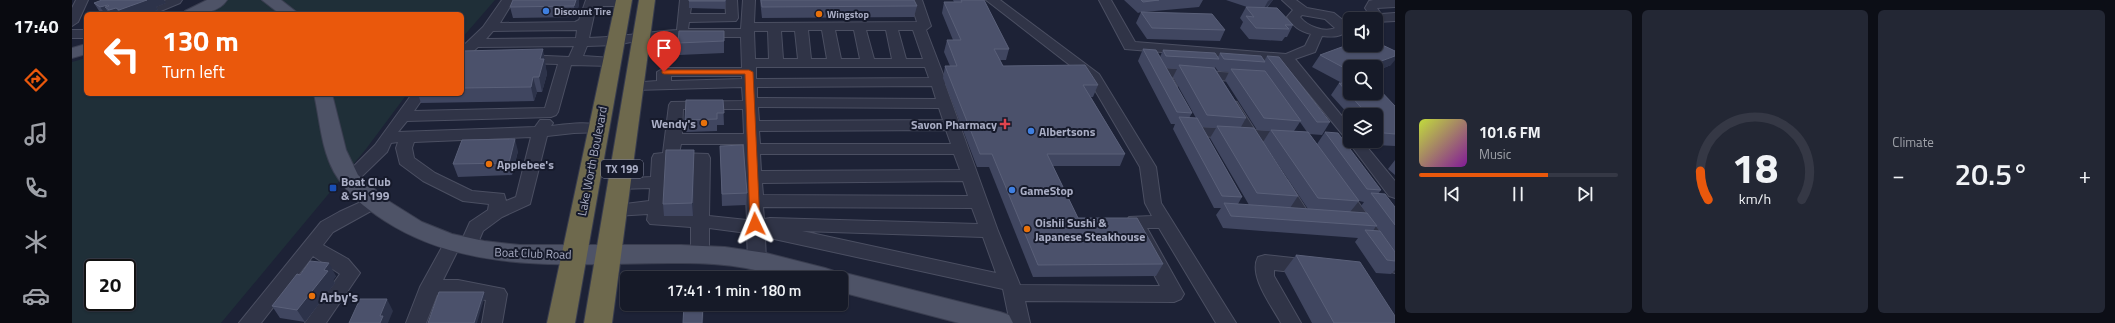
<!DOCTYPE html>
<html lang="en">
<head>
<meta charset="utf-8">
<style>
  body { margin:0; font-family:"Titillium Web",sans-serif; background:#232734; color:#f1f3f6; height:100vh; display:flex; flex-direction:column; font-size:15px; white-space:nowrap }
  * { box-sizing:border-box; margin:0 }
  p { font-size:13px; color:#9ea1a8 }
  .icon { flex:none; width:22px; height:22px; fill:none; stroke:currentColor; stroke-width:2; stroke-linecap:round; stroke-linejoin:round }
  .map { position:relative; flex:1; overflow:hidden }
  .side { display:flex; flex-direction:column; gap:10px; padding:10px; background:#0c0e16; width:720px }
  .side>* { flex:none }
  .guide { position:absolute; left:12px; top:12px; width:380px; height:84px; border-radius:6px; box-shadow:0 1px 3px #0004,0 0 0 1px #353845; background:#ea580c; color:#fff; overflow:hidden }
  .buttons { position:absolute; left:1271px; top:12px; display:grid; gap:8px }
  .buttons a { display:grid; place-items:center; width:40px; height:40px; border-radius:6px; background:#161a28; box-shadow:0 1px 3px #0004,0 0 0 1px #353845; font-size:20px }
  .speed { position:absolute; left:12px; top:259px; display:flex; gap:8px; font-size:20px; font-weight:700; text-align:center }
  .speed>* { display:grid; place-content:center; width:52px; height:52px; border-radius:50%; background:#161a28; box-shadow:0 1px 3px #0004,0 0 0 1px #353845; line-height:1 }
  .speed .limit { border:2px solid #111; border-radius:6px; background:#fff; color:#111 }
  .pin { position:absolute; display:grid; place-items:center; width:34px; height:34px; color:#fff; margin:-41px -17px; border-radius:50% 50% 50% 0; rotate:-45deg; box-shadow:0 0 4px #0007 }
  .pin .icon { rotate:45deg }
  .me { position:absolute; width:44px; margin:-22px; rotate:358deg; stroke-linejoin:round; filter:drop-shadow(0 0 3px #0008) }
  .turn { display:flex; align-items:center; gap:14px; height:84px; padding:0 12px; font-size:18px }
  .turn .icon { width:52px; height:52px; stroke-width:2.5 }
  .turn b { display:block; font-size:28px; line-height:34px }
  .big { font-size:30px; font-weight:600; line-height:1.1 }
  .side .card { flex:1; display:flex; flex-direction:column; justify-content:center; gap:6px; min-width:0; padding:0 14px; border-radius:6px; background:#232734 }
  .side .dial { align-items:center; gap:0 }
  .dial svg { height:104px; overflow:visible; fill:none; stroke:#353845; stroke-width:7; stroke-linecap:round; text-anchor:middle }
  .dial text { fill:#f1f3f6; stroke:none }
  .song { display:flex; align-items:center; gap:12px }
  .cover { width:48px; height:48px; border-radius:6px; background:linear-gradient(135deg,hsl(70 70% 55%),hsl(290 70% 35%)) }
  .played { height:4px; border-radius:2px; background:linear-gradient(90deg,#ea580c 65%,#353845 65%) }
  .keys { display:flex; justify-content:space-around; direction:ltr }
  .heat { display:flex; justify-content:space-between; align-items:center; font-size:22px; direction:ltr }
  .side .tiles { flex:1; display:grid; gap:10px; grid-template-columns:repeat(3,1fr) }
  .trip { position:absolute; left:548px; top:271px; width:228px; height:40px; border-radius:6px; background:#161a28; box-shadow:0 1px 3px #0004,0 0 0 1px #353845; font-weight:600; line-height:40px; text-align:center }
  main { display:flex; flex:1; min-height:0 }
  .tabs { display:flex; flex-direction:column; width:72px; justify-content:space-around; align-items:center; background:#090a10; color:#9ea1a8 }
  .tabs .icon { width:28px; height:28px }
  .tabs .current { color:#ea580c }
  .tabs b { font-size:18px; color:#f1f3f6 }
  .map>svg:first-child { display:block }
  .green { fill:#1f2f38; fill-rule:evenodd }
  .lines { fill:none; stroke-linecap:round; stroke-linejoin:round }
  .minor-casing { stroke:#4b4f62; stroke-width:2 }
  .major-casing { stroke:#3a3e50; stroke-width:2 }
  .highway-casing { stroke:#383c4e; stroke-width:2 }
  .minor { fill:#303447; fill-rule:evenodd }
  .major { fill:#4e5367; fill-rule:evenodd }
  .highway { fill:#6e694d; fill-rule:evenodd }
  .wall { fill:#404660; fill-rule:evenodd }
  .shaded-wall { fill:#2d334a }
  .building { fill:#4b516b; stroke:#5a6079 }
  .route { fill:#ea580c; stroke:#983908 }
  .shop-dot { fill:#3f7fe0; stroke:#161a2b; stroke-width:1.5 }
  .food-dot { fill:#e8710a; stroke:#161a2b; stroke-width:1.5 }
  .health-dot { fill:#e0444e; stroke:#161a2b; stroke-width:1.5 }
  .transit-dot { fill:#1a4fb4; stroke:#161a2b; stroke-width:1.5 }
  .labels { text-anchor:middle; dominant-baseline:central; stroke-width:4; stroke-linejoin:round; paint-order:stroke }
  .far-poi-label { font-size:10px; font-weight:bold; fill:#aaaec5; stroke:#161a2b; text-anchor:start }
  .shield { fill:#161a2b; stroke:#7e8297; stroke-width:1 }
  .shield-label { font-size:11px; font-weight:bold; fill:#aaaec5 }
  .poi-label { font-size:12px; font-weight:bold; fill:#aaaec5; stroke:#161a2b; text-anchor:start }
  .street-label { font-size:12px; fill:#aaaec5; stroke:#161a2b }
  .near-poi-label { font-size:14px; font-weight:bold; fill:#aaaec5; stroke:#161a2b; text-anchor:start }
</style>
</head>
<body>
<main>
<nav class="tabs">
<b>17:40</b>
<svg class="icon current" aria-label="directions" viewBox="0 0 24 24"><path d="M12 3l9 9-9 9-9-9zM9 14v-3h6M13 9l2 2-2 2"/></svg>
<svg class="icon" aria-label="music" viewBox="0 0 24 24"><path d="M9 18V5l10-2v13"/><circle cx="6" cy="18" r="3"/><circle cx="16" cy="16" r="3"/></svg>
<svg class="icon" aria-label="phone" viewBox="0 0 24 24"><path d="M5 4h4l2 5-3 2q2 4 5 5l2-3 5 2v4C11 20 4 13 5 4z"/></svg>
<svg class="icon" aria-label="climate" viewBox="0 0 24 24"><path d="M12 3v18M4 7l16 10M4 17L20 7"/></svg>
<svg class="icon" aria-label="car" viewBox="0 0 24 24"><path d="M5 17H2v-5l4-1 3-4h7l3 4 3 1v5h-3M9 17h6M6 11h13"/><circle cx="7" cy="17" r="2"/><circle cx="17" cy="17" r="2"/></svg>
</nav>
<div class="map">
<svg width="1323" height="323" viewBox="0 0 1323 323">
  <rect width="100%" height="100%" fill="#1d2236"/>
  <path class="green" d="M153 0H423L390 38V14H126Z
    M14 58V94H335L294 149 149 323H0V62ZM21 268H55V302H21Z"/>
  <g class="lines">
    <g class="minor-casing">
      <path id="minor" d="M4 0H16L6 22 0 26V8Z
        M94 0H110L108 3 84 13 78 9Z
        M430 0H442L428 23 503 22 507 20 514 0H557L558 2 556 5 552 6H524L517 38C547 37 575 32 605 30L608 0H620L618 14H654L653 0H665L666 18 664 21 617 22 616 29H669L671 0H683L682 23 845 22 838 0H850L859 26 854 30 874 82 873 84 926 231 948 285 1088 286 1054 222 1057 217 1080 216 1073 203 1068 167 1017 80 914 0H928L1027 74 1084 167 1089 203 1164 323H1144L1087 228H1075L1112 294 1109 299 1102 302 953 301 958 323H938L931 289 693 237 694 261 692 266 685 268 678 266 676 261 675 233 637 228V255L634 260 628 262 622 260 619 255V227L578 224 575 220 576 214 543 216 537 214 534 210 537 206 577 201 578 188 548 189 542 187 540 183 542 179 579 177 580 158 582 154 591 153 597 105 599 102 671 101 670 87 563 90 558 89 556 86 558 83 585 81V72L592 68H670L669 37H610L569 40 544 45 515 46 511 56 540 58 547 62 540 66 499 65 486 112 484 115 479 117 335 121 326 132 463 127 468 120H478L481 123 479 126C496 124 515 121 532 126L535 129 532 132 502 133 475 136 458 204 430 217 411 231 402 252 396 254 390 252 387 248 371 280H386L432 289 435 294 430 323H410L414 300 365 295 354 323H334L348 287 375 238 381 236 387 238 389 242 398 222 416 210 417 204 391 201 351 181 328 164 324 148 326 142 319 143 315 152 283 183 277 185 271 183 269 179 303 145 340 94H354L342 111 473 108 486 64 452 63 445 59 452 55 497 57 502 46 406 47 395 57 390 58V47L411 27ZM505 30 504 38 414 39 421 31ZM736 30H750L755 59H739ZM763 30H782L788 59H769ZM794 30H814L820 59H802ZM826 30H841L851 59H834ZM682 31H696L697 59H683ZM709 31H723L726 59H711ZM684 67H853L857 78 684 79ZM599 76H670V79L599 81ZM860 86 864 99 685 98V87ZM686 107 867 108 871 120 687 121ZM611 109H671L672 134H610ZM874 130 879 144H688L687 131ZM459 137 444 197 434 201 432 194 400 191 363 173 342 158 340 148 342 142ZM609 144H672L675 220 637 216 638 158 636 154 607 153ZM688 154H882L888 170 689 171ZM596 163H622L620 214H593ZM891 181 896 196 691 195 690 183ZM691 207 900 208 906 224 698 218 692 219ZM730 231 911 237 924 273Z
        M1027 0H1039L1063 42 1214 54 1233 46 1239 34C1227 31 1221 26 1215 17L1221 10 1210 0H1224L1235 8 1262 13 1272 21 1276 29C1270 38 1260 37 1250 36L1243 52 1223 59 1278 126V141H1290L1323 181V198L1317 196 1275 140 1211 62 1053 49ZM1230 15 1253 19 1263 28C1252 33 1235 26 1228 17Z
        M1301 0H1323V7L1305 8 1309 14 1323 13V21L1304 22V19H1278L1277 22 1275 19 1277 16 1297 14 1293 8 1297 1Z
        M0 30H14V38H0Z
        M1090 68 1177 74 1182 75 1184 78 1182 81 1177 82 1100 77 1105 86 1103 89H1093L1083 72Z
        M1160 101 1165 102 1183 130 1221 133 1224 137 1221 141H1190L1194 147 1192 151 1186 152 1180 151 1174 140 1119 135 1116 132 1119 129 1124 127 1168 129 1153 105 1155 102Z
        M1210 179 1216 181 1236 212 1239 216 1236 220 1230 222 1224 220 1202 185 1204 181Z
        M1269 185 1275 187 1323 252V273L1316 271 1263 195 1261 191 1263 187Z
        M302 196 308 198 310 202 308 206 261 232 251 245 276 259 288 273 254 323H233L268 274 241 256 189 323H167L249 222 267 212Z
        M1193 255 1239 260 1246 262 1248 267 1246 272 1239 274 1202 270V276L1229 323H1209C1200 306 1176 276 1186 257Z"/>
    </g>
    <g class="major-casing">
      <path id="major" d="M135 0H155C146 14 126 14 111 14L113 11Z
        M190 0H209L227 14H208Z
        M14 44V54L0 58V48Z
        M242 94H260L274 150 286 175 318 202 350 222 380 234 412 241 448 245H609L653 247 694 253 753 268 762 271 763 274 769 272 928 312 937 315 941 323H887L769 292V278C753 278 736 279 719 278 704 277 689 271 674 268 652 264 631 263 609 263 509 262 402 278 313 221 293 208 274 193 262 172 249 148 248 120 242 94Z"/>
    </g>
    <g class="highway-casing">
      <path id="highway" d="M544 0H560L503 323H475Z
        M567 0H583L540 323H512Z"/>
    </g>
    <use href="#minor" class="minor"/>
    <use href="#major" class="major"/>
    <use href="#highway" class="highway"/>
  </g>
  <path class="wall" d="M441 0H507V4L504 17 441 18 438 7Z
    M617 0H654L653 9 617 8Z
    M688 0H842L845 6 842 17 690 18Z
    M881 0H912L937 49 934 60H928L931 66 1026 85 1021 97H1019L1053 154 1048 166H981L1006 218 1091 264 1084 276 961 277 917 167H905L871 78 873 66H878L872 52 875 40H881L870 13 872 2H882Z
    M1052 0H1131L1127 7 1072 12 1153 30 1148 41 1075 39 1064 23 1069 12 1066 13Z
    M1154 0H1201L1195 8 1221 25 1215 37H1213L1210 41 1177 39 1168 28 1171 22 1168 18 1174 7H1175Z
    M22 3H94L84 7 86 10 74 14H29Z
    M652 31V53L607 55 606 43Z
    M1071 49 1088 57 1091 50 1146 57 1148 53 1192 61 1195 56 1258 122 1250 135 1237 134 1245 144 1253 132 1309 190 1306 194 1323 207V252L1304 226 1301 231 1323 252V270L1319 274 1304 273 1283 242 1286 238 1151 228 1144 215 1149 208H1142L1101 129 1103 124H1099L1066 61ZM1143 67 1146 71 1157 72 1153 80 1185 130 1198 131 1191 142 1236 209 1218 208 1226 196 1169 127 1174 118 1143 68ZM1094 68 1105 69 1101 77 1124 118H1117L1120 113ZM1228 122 1235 132 1222 131ZM1130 127 1144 128 1138 138 1177 205 1166 204 1170 197ZM1287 201 1292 202 1289 206 1295 213 1278 212Z
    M390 51 473 64 475 74 470 92H465L462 101 349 103 346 94H390Z
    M1248 55 1319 65 1304 71V67H1278V81L1274 83 1323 106V146L1303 145 1299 141H1304V115H1278V116L1259 95 1267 83H1270L1240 67Z
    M651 100 652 125H645V131L614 132 613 120Z
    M648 146 675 193 674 205 650 206Z
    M622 150V162L621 216H592L591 204Z
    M446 151 440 175 386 177 381 164Z
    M1323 160V175L1316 169Z
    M1224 255 1323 323H1240L1212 271Z
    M228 275 264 276 261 280 263 283 233 322 208 318 200 306Z"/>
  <path class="shaded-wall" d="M75 0H92L94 3 84 7 86 10 74 14H49L47 10Z
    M504 0H507V4L504 17 502 6Z
    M1198 0H1201L1190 12 1196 1Z
    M36 5 39 10 44 8 48 14H39L37 10 33 7 37 14H33L28 7Z
    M471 49 475 74 470 92 467 77 468 59Z
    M1323 56V60L1319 65 1304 71V67H1293Z
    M1278 75V81L1272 84Z
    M461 77 465 92 462 101 459 87Z
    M443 139 446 151 440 175 437 163Z
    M622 150V162L621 216 620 203Z
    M257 263 264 276 261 280 263 283 233 322 225 310Z
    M412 292 413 296 405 323H402Z
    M315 299 321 311 316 323H308V316Z
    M631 304H632L631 323H630Z"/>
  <path class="building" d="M30 0H75L47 10 44 8 37 10 33 7 37 6 36 5 28 7 22 3Z
    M441 0H504L502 6 438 7Z
    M617 0H653V1H617Z
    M689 0H842L845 6 690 7Z
    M889 0H912L937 49H922L931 66 1013 65 1026 85H1011L1053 154H975L1006 218H1065L1091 264 966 265 920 154H908L873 66H885L875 40H889L872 2H890Z
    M1069 0H1087L1071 2Z
    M1174 7 1205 8 1221 25H1213L1217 29 1184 28 1174 16 1182 17Z
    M1069 12 1140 14 1153 30 1080 28Z
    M607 31H652V41L606 43Z
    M1304 42 1323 51V56L1293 67H1278V71L1248 55 1278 44V45H1304Z
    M471 49 468 59H472L467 77H461L459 87 390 88V51Z
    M1071 49 1084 50 1120 113 1105 112Z
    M1091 50 1143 53 1147 59 1094 56Z
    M1148 53 1189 56 1193 62 1152 59Z
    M1195 56 1207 57 1258 122H1245Z
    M1107 65 1142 68 1174 118 1135 115Z
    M1159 69 1193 71 1229 121 1192 118Z
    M1267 83H1278V93H1304V86L1323 106V134L1312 133 1304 124V115H1296Z
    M614 100H651L652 113H645V119L613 120Z
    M1107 117 1125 118 1170 197 1150 196Z
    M1145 126 1182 128 1226 196 1185 193Z
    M1199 130 1236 132 1287 201 1246 198Z
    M1253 132 1266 133 1309 190 1295 189Z
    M443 139 437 163 381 164 390 140Z
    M671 145 675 193 650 194 648 146Z
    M594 150H622L620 203 591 204Z
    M1299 193 1313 194 1323 207V225Z
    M1152 203 1295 213 1305 226 1159 216Z
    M1293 230 1308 231 1323 252V261L1315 260Z
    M1224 255 1288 262 1323 316V323H1262Z
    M238 261 257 263 252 270 256 271 225 310 200 306 225 274 228 275Z
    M367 292H412L402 323H356Z
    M288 299H315L308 316H311L308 323H277Z
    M612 304H631L630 323H611Z"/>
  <path class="route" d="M590 70H677L681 72 688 224 687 226H680L678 224 673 74H592L590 73Z"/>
  <g class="shop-dot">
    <circle cx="474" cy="11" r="4"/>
    <circle cx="959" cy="131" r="4"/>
    <circle cx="940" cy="190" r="4"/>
  </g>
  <g class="food-dot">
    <circle cx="747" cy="14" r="4"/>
    <circle cx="632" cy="123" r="4"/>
    <circle cx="417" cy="164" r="4"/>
    <circle cx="955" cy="229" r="4"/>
    <circle cx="240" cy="296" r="4"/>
  </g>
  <path class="health-dot" d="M931 118h4v4h4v4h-4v4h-4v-4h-4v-4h4z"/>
  <rect class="transit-dot" x="257" y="184" width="8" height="8" rx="2"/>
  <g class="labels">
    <g class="far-poi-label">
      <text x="482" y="11">Discount Tire</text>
      <text x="755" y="14">Wingstop</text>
    </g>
    <rect class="shield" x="529" y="160" width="42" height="18" rx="3"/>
    <g class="shield-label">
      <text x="550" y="169">TX 199</text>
    </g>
    <g class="poi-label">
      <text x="624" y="123" text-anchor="end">Wendy's</text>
      <text x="925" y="124" text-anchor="end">Savon Pharmacy</text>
      <text x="967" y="131">Albertsons</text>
      <text x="425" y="164">Applebee's</text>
      <text x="269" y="181">Boat Club<tspan x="269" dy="14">&amp; SH 199</tspan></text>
      <text x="948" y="190">GameStop</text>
      <text x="963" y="222">Oishii Sushi &amp;<tspan x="963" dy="14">Japanese Steakhouse</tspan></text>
    </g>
    <g class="street-label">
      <text transform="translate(520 161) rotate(-79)">Lake Worth Boulevard</text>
      <text transform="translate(461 253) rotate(2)">Boat Club Road</text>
    </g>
    <g class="near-poi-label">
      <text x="248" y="296">Arby's</text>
    </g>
  </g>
</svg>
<div class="buttons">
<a><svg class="icon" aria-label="sound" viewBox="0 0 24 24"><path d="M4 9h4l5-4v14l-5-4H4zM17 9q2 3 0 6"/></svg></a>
<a><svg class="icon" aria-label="search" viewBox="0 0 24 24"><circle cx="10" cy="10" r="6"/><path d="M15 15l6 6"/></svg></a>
<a><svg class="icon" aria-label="layers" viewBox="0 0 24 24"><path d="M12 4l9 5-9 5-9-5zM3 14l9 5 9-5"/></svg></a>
</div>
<div class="speed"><div class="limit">20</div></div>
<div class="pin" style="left:592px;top:72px;background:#d93025"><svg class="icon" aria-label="arrive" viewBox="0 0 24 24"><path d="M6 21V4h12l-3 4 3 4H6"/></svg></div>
<svg class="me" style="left:683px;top:224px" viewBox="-20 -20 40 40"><path d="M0-17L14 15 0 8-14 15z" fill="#ea580c" stroke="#fff" stroke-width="4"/></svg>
<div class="trip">17:41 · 1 min · 180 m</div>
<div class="guide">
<div class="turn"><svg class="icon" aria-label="left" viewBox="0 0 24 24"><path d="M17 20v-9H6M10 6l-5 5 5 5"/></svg><div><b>130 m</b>Turn left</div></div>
</div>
</div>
<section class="side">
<div class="tiles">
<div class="card">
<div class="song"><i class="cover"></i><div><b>101.6 FM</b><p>Music</p></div></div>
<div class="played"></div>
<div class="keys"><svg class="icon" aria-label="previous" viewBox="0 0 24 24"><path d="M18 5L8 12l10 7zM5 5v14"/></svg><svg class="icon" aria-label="pause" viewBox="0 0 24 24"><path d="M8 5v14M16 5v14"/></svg><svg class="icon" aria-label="next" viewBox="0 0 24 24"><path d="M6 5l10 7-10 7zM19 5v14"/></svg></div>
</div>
<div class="card dial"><svg viewBox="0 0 100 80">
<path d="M14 69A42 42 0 1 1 86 69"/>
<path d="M14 69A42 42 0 0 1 8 47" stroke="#ea580c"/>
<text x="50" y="56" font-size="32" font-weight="700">18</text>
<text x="50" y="72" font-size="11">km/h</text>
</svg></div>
<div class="card"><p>Climate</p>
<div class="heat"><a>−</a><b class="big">20.5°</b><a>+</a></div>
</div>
</div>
</section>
</main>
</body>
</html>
